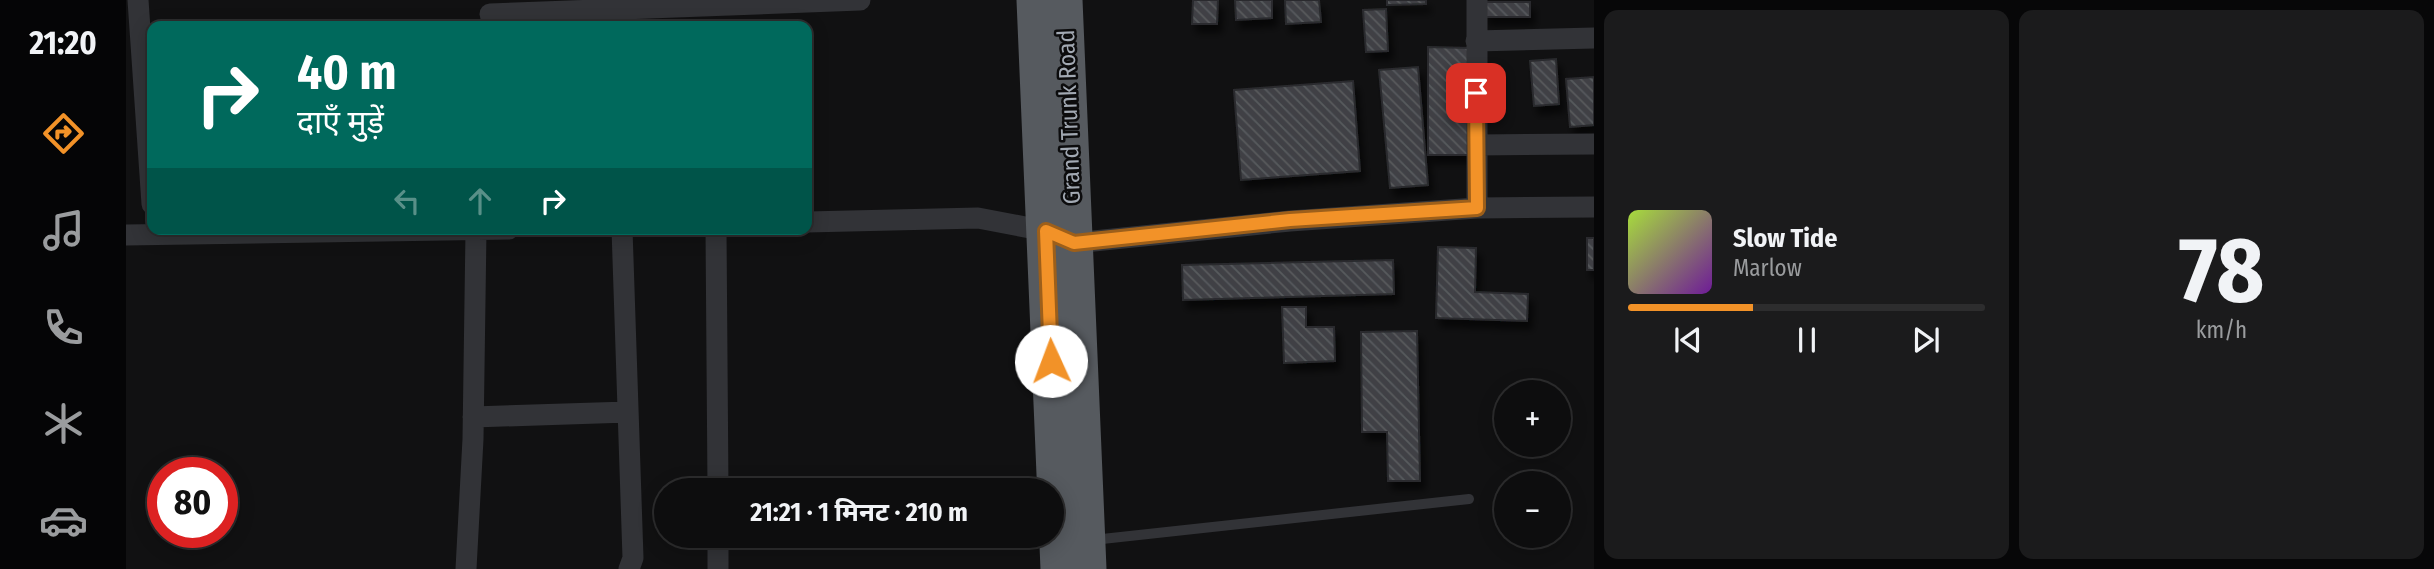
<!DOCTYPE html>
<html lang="hi">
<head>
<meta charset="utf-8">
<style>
  body { margin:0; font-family:"Fira Sans Condensed","Noto Sans Devanagari",sans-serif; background:#1b1b1c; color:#f1f3f6; height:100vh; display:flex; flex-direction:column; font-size:26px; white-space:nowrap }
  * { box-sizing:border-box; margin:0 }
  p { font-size:23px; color:#9a9c9e }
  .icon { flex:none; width:38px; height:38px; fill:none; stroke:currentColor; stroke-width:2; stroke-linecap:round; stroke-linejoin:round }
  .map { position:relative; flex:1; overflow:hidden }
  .sheet { display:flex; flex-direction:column; gap:10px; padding:10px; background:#070708; width:840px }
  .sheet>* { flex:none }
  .top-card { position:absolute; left:21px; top:21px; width:665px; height:214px; border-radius:14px; box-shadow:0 4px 18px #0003,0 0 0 2px #2d2d2e; background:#00695c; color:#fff; overflow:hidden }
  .fabs { position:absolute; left:1368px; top:380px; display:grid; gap:14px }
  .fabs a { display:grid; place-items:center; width:77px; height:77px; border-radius:50%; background:#0d0d0e; box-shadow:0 4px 18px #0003,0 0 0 2px #2d2d2e; font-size:35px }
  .speed { position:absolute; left:21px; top:457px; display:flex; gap:14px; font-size:35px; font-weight:700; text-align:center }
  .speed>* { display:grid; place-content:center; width:91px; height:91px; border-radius:50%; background:#0d0d0e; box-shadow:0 4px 18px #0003,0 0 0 2px #2d2d2e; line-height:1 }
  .speed .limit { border:10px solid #d22; background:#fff; color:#111 }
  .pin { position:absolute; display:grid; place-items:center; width:60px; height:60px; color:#fff; margin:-30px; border-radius:14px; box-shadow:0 4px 10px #0006 }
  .me { position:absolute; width:77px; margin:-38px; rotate:358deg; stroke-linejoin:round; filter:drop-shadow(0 0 5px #0008) }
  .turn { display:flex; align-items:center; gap:24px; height:147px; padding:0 35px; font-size:32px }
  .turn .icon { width:91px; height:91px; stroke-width:2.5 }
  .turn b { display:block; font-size:49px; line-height:60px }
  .lanes { display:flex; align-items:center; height:66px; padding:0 35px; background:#0003; justify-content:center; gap:35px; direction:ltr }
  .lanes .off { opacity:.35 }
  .sheet .tile { flex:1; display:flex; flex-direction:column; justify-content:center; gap:10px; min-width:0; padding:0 24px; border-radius:14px; background:#1b1b1c }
  .sheet .dial { align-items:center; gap:0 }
  .dial b { font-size:91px; line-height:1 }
  .song { display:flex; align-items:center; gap:21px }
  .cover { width:84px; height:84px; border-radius:10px; background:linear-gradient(135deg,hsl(80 70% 55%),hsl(280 70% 35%)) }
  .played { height:7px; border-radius:4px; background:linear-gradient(90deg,#f29228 35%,#2d2d2e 35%) }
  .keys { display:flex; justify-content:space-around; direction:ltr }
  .sheet .tiles { flex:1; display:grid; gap:10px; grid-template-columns:repeat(2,1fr) }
  .trip { position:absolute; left:528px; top:478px; width:410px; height:70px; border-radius:35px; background:#0d0d0e; box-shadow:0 4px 18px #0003,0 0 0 2px #2d2d2e; font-weight:700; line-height:70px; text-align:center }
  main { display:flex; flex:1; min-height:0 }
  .menu { display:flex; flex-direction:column; width:126px; justify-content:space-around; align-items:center; background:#050506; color:#9a9c9e }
  .menu .icon { width:49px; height:49px }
  .menu .on { color:#f29228 }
  .menu b { font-size:32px; color:#f1f3f6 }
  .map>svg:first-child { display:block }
  .building { fill:url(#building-back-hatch); stroke:#2a2b2e; stroke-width:2; filter:url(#shadow) }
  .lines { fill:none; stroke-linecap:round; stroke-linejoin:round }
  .service { stroke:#323337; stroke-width:10 }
  .minor { stroke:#323337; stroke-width:21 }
  .trunk { stroke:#565a5f; stroke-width:37 }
  .route-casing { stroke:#9d5f1a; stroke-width:18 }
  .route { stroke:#f29228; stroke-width:12 }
  .labels { text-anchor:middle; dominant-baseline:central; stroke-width:5; stroke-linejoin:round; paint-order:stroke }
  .street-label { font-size:24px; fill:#a2a9b3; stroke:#0c0c0d }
</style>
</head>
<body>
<main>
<nav class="menu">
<b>21:20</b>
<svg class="icon on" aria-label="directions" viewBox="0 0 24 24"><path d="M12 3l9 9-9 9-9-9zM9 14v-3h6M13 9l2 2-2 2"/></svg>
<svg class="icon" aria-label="music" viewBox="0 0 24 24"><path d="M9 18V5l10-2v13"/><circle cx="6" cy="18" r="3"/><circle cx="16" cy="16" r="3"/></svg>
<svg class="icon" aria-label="phone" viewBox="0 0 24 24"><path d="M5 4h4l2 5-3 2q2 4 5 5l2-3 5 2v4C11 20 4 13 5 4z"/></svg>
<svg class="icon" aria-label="climate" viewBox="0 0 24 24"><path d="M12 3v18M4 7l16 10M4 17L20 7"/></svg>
<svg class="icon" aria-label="car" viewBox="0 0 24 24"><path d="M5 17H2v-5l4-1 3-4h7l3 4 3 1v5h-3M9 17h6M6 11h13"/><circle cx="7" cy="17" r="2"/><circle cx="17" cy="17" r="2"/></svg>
</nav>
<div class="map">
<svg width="1468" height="569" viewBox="0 0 1468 569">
  <defs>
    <pattern id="building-back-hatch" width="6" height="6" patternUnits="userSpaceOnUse" patternTransform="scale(1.75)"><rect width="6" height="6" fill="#3f4145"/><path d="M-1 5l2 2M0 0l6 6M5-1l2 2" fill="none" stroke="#585a5d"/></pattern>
    <filter id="shadow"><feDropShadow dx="4.5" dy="8" stdDeviation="3.5" flood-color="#0009"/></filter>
  </defs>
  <rect width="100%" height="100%" fill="#111112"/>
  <path class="building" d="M1067 0H1092L1091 24H1066Z
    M1109 0H1146V18L1110 20Z
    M1159 0H1193L1195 22 1160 24Z
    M1261 0H1300V4L1261 5Z
    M1358 2H1404V17H1358Z
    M1260 9 1262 51 1240 52 1237 10Z
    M1302 47 1344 48V155H1302Z
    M1430 59 1433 104 1408 106 1404 61Z
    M1292 67 1302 185 1264 188 1253 70Z
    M1468 77V125L1444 127 1440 79Z
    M1227 81 1234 171 1115 180 1108 90Z
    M1461 238H1468V270H1461Z
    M1312 247 1350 248 1349 292 1402 294 1401 321 1310 318Z
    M1267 260 1268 294 1057 300 1056 265Z
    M1156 307H1180V327H1208L1209 361 1158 363Z
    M1291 331 1294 481H1262L1261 432H1236L1235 332Z"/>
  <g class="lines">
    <path class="service" d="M967 540 1343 499"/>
    <path class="minor" d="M12 0 26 204
      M1351 0V208
      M364 14 734 0
      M1350 41 1468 38
      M1351 145 1468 144
      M681 222 852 218 920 231 948 243 1164 221 1351 208 1468 207
      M496 229 507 558 503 569
      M590 229 592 490
      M0 235 383 229
      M347 417 502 412
      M592 536V569
      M340 569 347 439 350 230"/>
    <path class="trunk" d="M909 0 933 569
      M938 0 962 569"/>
  </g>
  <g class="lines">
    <g class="route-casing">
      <path id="route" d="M925 361 920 231 948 243 1164 220 1351 208 1350 93"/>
    </g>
    <use href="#route" class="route"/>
  </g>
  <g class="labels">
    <g class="street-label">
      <text transform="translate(943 117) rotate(-92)">Grand Trunk Road</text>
    </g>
  </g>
</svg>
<div class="fabs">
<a>+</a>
<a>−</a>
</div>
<div class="speed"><div class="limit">80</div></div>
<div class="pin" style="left:1350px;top:93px;background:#d93025"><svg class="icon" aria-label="arrive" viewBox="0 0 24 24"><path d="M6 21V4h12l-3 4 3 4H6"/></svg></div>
<svg class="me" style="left:925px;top:361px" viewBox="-20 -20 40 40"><circle r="19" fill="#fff"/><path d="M0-13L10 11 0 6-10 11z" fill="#f29228"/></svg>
<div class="trip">21:21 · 1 मिनट · 210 m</div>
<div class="top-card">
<div class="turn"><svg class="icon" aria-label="right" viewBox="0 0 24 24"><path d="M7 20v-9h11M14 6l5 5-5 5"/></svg><div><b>40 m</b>दाएँ मुड़ें</div></div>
<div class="lanes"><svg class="icon off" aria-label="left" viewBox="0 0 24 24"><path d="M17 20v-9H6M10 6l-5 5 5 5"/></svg><svg class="icon off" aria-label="ahead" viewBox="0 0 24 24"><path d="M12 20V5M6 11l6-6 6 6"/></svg><svg class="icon" aria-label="right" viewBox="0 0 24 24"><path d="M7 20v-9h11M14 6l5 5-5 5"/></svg></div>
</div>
</div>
<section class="sheet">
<div class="tiles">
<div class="tile">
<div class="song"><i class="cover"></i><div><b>Slow Tide</b><p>Marlow</p></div></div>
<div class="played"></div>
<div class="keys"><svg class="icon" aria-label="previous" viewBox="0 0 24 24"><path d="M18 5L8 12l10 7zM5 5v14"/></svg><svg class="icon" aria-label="pause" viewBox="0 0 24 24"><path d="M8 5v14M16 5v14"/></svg><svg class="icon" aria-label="next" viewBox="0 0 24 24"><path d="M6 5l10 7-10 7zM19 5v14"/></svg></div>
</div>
<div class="tile dial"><b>78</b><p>km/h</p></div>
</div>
</section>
</main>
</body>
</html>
